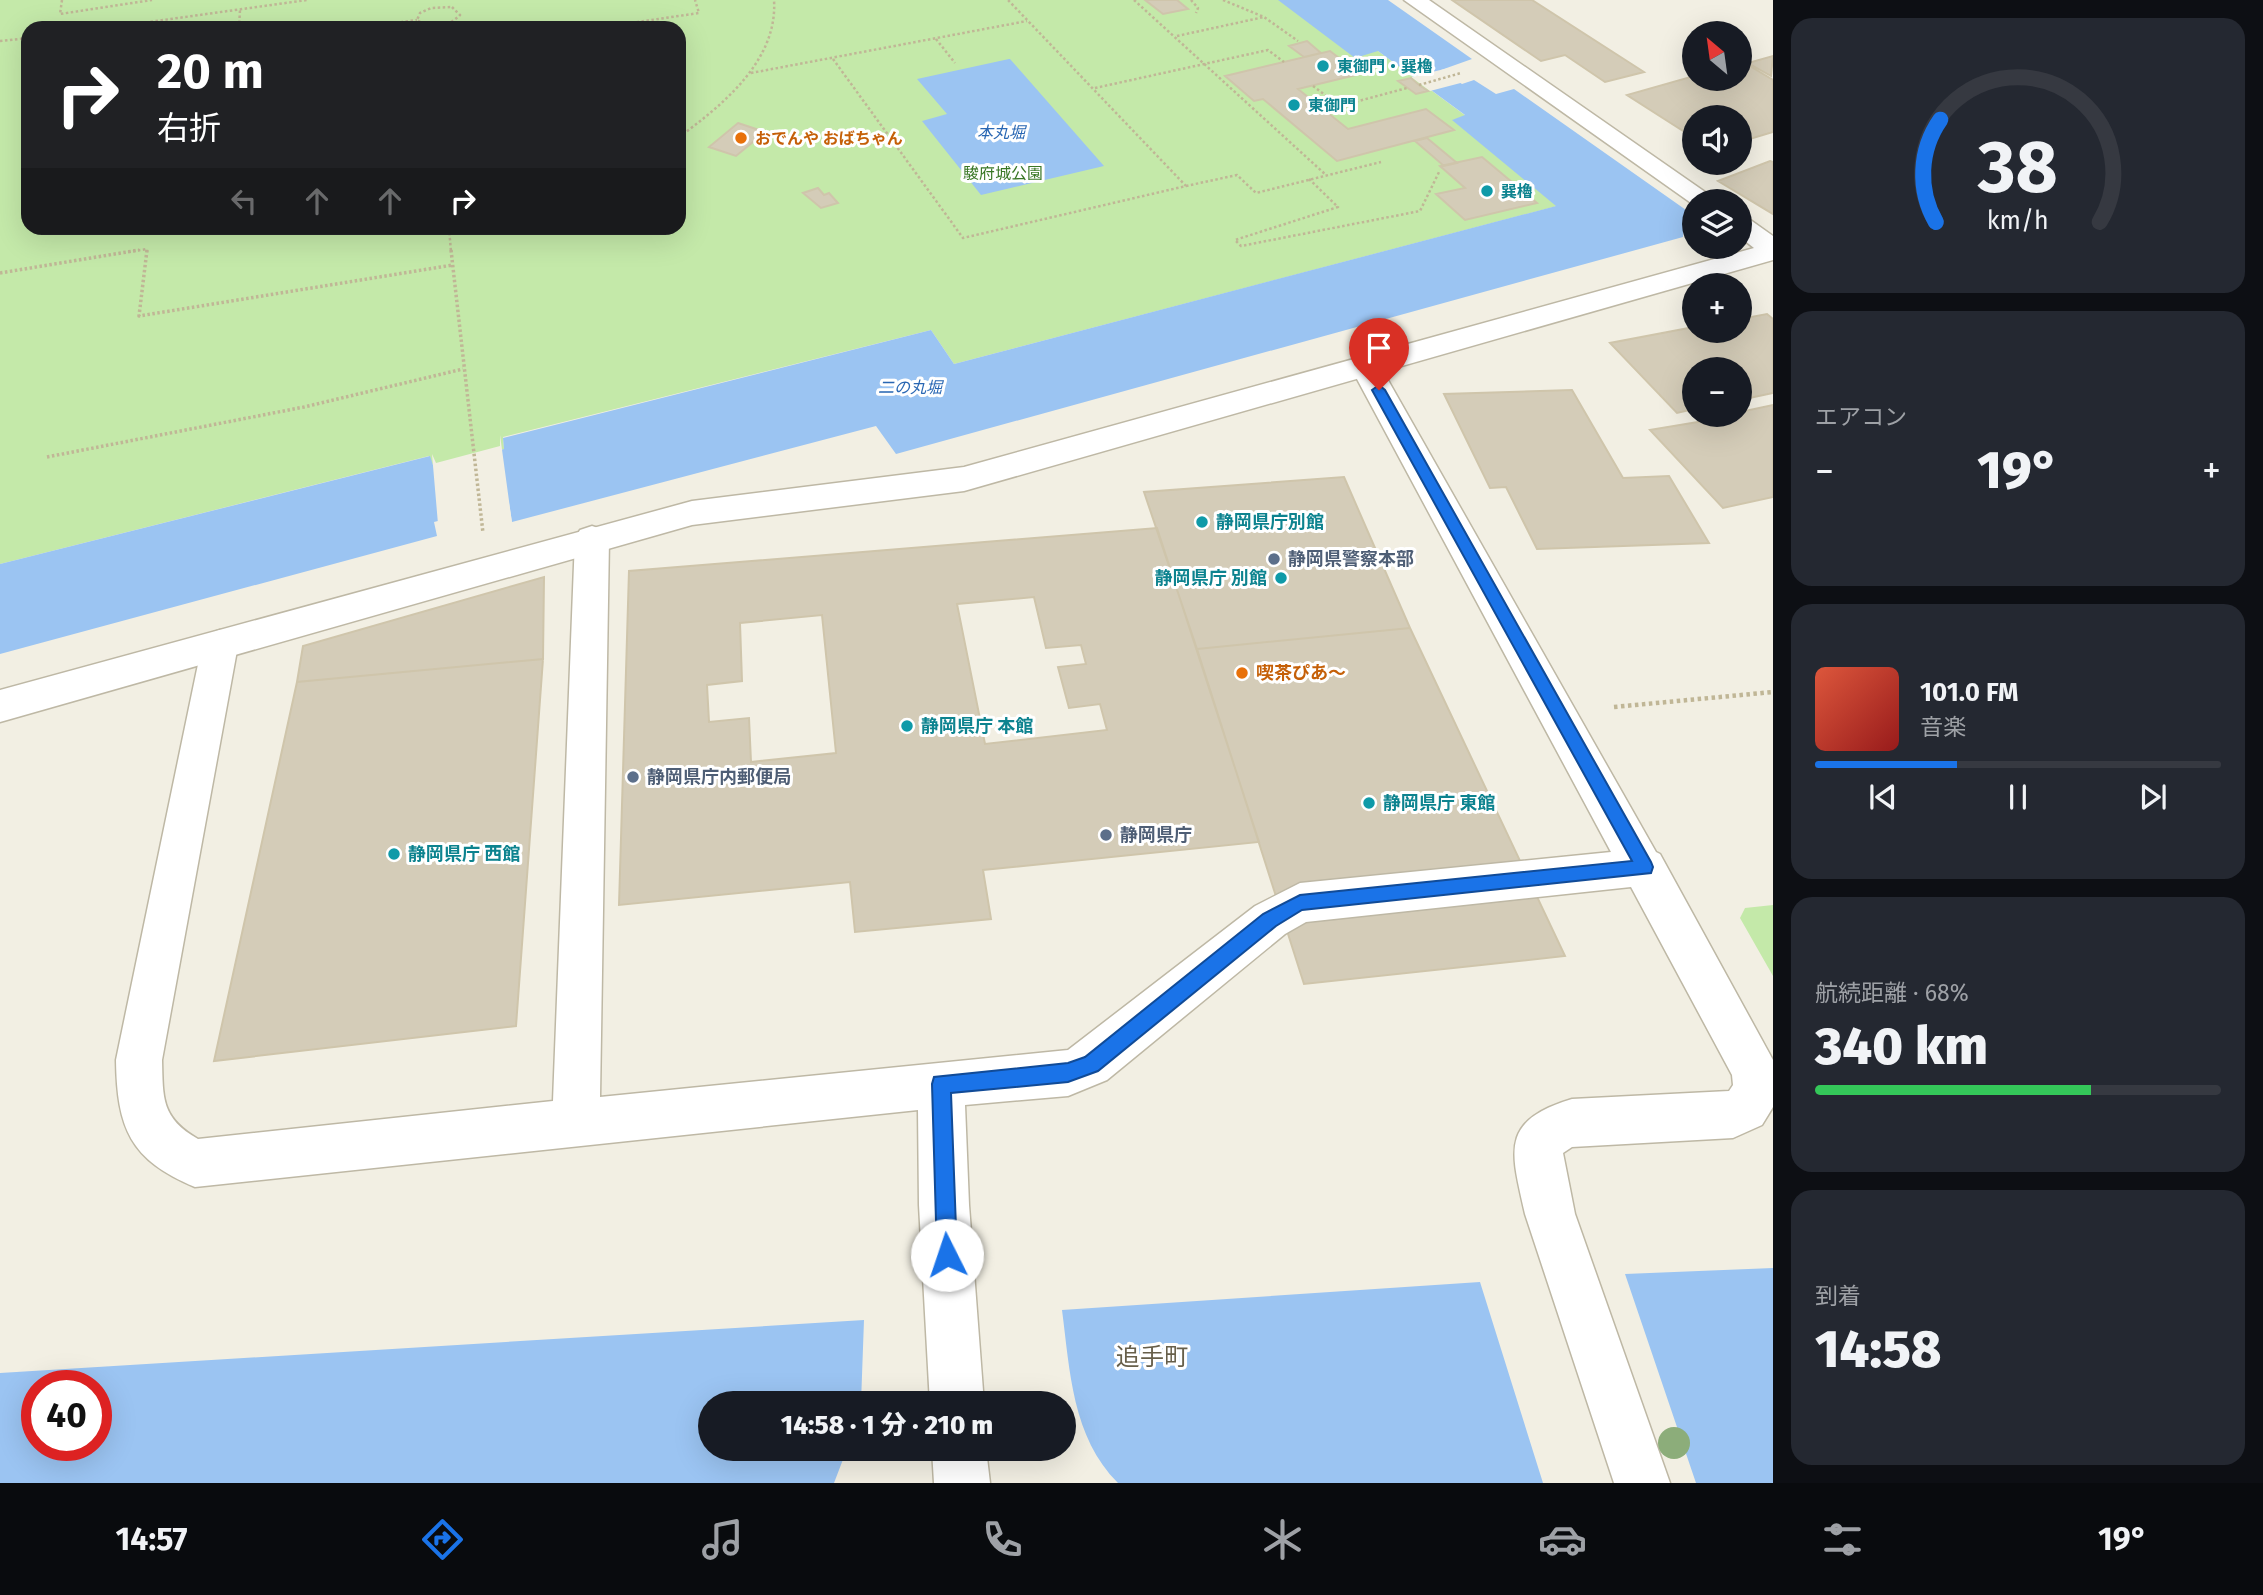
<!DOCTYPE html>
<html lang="ja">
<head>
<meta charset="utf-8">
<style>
  body { margin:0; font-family:"Fira Sans","Noto Sans JP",sans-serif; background:#242831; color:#f1f3f6; height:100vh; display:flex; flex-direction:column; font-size:26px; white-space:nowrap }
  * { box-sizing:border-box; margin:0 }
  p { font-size:23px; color:#9ea1a6 }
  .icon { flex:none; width:38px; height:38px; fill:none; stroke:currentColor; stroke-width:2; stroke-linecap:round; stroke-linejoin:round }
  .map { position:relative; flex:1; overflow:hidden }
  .sheet { display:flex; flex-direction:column; gap:18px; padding:18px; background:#0d0f14; width:490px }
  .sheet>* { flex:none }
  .guide { position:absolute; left:21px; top:21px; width:665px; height:214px; border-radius:21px; box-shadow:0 7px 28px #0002; background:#202124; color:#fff; overflow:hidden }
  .needle { width:46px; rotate:331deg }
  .buttons { position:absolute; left:1682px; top:21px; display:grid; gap:14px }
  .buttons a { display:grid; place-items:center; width:70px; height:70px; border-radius:50%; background:#171b24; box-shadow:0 7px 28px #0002; font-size:35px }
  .speed { position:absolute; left:21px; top:1370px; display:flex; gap:14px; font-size:35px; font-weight:700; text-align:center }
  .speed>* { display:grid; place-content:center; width:91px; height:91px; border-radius:50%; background:#171b24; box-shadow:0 7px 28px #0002; line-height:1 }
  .speed .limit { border:10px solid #d22; background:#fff; color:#111 }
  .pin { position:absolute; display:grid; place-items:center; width:60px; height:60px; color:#fff; margin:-72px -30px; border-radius:50% 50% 50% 0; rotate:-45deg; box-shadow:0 0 7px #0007 }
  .pin .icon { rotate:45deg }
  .me { position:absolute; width:77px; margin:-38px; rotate:356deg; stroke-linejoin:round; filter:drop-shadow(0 0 5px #0008) }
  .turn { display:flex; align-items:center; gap:24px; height:147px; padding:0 21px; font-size:32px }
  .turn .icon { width:91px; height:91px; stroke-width:2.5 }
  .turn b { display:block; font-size:49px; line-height:60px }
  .lanes { display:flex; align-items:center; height:66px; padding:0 21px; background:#0003; justify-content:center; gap:35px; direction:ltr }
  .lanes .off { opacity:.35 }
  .big { font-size:52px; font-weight:800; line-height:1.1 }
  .sheet .tile { flex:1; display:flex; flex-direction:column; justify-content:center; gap:10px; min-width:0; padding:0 24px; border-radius:21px; background:#242831 }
  .sheet .dial { align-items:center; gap:0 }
  .dial svg { height:182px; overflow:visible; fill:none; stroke:#363941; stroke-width:7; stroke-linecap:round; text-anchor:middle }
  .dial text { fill:#f1f3f6; stroke:none }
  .song { display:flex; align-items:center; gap:21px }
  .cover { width:84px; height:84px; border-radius:10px; background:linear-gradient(135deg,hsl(10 70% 55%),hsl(0 70% 35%)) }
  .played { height:7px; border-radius:4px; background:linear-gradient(90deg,#1a73e8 35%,#363941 35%) }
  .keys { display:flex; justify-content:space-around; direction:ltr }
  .heat { display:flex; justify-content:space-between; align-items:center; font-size:38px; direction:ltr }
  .charge { height:10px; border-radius:5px; background:linear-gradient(90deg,#34c759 68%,#363941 0) }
  .trip { position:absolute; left:698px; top:1391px; width:378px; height:70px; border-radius:35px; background:#171b24; box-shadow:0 7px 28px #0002; font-weight:800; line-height:70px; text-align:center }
  .tab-bar { display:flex; height:112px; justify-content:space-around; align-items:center; background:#090b0e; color:#9ea1a6 }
  .tab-bar .icon { width:49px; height:49px }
  .tab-bar .active { color:#1a73e8 }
  .tab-bar b { font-size:32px; color:#f1f3f6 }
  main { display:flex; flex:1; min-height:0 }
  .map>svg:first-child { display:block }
  .green { fill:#c4e9a9; fill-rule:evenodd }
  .water { fill:#9bc4f2; fill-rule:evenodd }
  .pier { fill:#f2efe3 }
  .building { fill:#d4ccb8; stroke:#cfc5ab; stroke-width:2; fill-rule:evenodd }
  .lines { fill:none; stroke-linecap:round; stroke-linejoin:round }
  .minor-casing { stroke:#beb8a5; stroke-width:3 }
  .tertiary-casing { stroke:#beb8a5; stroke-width:3 }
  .path-far2 { stroke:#c0b696; stroke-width:2.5; stroke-dasharray:2.5 2.5; stroke-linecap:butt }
  .path-far1 { stroke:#c0b696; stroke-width:3.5; stroke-dasharray:2.5 2.5; stroke-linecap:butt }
  .path { stroke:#c0b696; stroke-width:4.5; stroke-dasharray:3.5 3.5; stroke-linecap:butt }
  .minor { fill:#fff; fill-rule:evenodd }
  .tertiary { fill:#fff; fill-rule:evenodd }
  .tree { fill:#8cad7a }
  .route { fill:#1a73e8; stroke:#114b97; stroke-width:2 }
  .culture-dot { fill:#0f9aa8; stroke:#fff; stroke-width:2.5 }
  .food-dot { fill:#e8710a; stroke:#fff; stroke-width:2.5 }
  .service-dot { fill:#5c6f8a; stroke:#fff; stroke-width:2.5 }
  .labels { text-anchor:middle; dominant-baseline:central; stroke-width:6; stroke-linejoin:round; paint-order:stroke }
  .far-culture-label { font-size:16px; font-weight:bold; fill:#0d838f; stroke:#fff; text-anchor:start }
  .far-water-label { font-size:16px; font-style:italic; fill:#2967b3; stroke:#fff }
  .far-food-label { font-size:16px; font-weight:bold; fill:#c56008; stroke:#fff; text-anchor:start }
  .far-park-label { font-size:16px; fill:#397725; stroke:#fff }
  .culture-label { font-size:18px; font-weight:bold; fill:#0d838f; stroke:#fff; text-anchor:start }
  .service-label { font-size:18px; font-weight:bold; fill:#4e5e75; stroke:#fff; text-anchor:start }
  .food-label { font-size:18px; font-weight:bold; fill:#c56008; stroke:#fff; text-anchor:start }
  .near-quarter-label { font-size:24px; fill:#675f4a; stroke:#fff }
</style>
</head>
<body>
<main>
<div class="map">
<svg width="1773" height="1483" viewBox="0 0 1773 1483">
  <rect width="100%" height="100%" fill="#f2efe3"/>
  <path class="green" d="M0 0H1279L1378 51 1466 116 1453 120 1557 206 954 364 931 330 503 437 504 449 434 468 429 456 0 564ZM28 28H679V228H28Z
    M1773 905V976L1740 918 1745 908Z"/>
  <path class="water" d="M1278 0H1388L1472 59 1441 70 1462 84 1474 80 1496 94 1514 89 1686 210 1683 237 896 454 876 426 512 522 509 503 434 522 437 536 0 654V564L430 456 434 468 504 449 503 438 931 330 954 364 1556 206 1452 120 1465 115 1378 51 1355 58Z
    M1009 59H1010L1104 166 981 195 922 121 947 114 917 79Z
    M1773 1268V1483H1696L1625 1274Z
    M1480 1282 1543 1483H1118C1072 1437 1070 1371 1062 1310Z
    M864 1320 861 1403 710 1404V1449H847L834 1483H0V1373ZM37 1386H96V1446H37Z"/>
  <path class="pier" d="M1453 67 1455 68 1448 71 1463 80H1472L1430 91 1411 77Z
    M500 435 512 523 509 524 507 507 438 524 432 454 436 463 500 446Z"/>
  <path class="building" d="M1145 0H1177L1188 9 1163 14Z
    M1452 0H1532L1644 72 1605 82 1565 55 1541 61Z
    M1307 41 1321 53 1304 57 1289 46Z
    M1330 51 1360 74 1298 89 1348 129 1426 109 1454 130 1337 161 1263 99 1254 101 1225 76Z
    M1773 56 1771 76 1748 63Z
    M1743 62 1773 80V132L1740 142V117H1694V138L1627 95 1694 76V79H1740V63Z
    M1411 78 1419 85 1428 91 1416 94 1398 81Z
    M738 123 765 132 736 156 709 147Z
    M1427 138 1457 163 1444 166 1415 141Z
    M1482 157 1537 203 1465 220 1436 194 1465 188 1440 166Z
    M1770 161 1773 162V214L1718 181Z
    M818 188 824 195 829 193 838 203 821 208 803 193Z
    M1767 314 1773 319V393L1740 400V369H1694V409L1677 413 1610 343 1694 327V331H1740V319Z
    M1572 390 1623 478 1669 476 1709 543 1537 549 1506 487 1490 488 1444 394Z
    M1773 405V497L1723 508 1650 430 1740 415V412Z
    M1344 477 1410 628 1197 649 1144 492Z
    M1157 528 1259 842 983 870 991 919 855 932 850 882 619 905 629 571ZM1034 597 1046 648 1081 645 1086 664 1058 667 1069 708 1100 704 1107 730 985 744 957 604ZM822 615 836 753 751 762 749 718 709 722 707 685 742 681 740 623Z
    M544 577 543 659 297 682 303 646Z
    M1410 628 1565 956 1304 984 1197 649Z
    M543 659 516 1026 214 1061 297 682Z"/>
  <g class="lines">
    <g class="minor-casing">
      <path id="minor" d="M1404 0H1429L1718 201H1694V205Z
        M1740 217 1749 219 1773 236V260L964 491 692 525 0 722V690L692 501 964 467 1754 248 1740 237Z"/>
    </g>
    <g class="tertiary-casing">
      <path id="tertiary" d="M1365 356 1376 359 1380 366 1656 852 1660 854 1773 1060V1107L1762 1125 1733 1138 1572 1147 1563 1153 1575 1214 1670 1483H1614L1525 1214C1511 1151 1499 1121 1572 1099L1729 1091 1733 1085 1732 1075 1631 887 1306 922 1285 934 1107 1080 1068 1096 965 1105 969 1205 984 1404H930L919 1205 918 1110 195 1187C130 1160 117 1128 116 1060L202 645 207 635 220 630 233 635 238 645 162 1060C163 1098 161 1118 198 1139L553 1101 575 539 580 530 592 526 604 530 609 539 600 1097 1068 1050 1255 906 1300 883 1611 852 1350 366 1354 359Z
        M932 1449H986L990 1483H934Z"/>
    </g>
    <path class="path-far2" d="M62 0 60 14 152 0
      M1134 0 1326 175
      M1191 0 1198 8 1196 13
      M1223 0 1264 17 1298 41
      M452 7 460 15C448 27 432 30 417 20L420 13 431 8Z
      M106 28 307 0
      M239 28 240 10
      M241 28 263 25V28
      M356 28 417 20
      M597 28 699 13 695 0
      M1177 36 1264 17
      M936 39 955 63
      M0 41 28 38
      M833 59 963 238 1186 186 1008 0
      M751 73 1027 21
      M1419 85 1461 73
      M1313 86 1340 106 1407 88
      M1095 88 1268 50 1284 62
      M679 137C723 105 778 60 774 0
      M1309 179 1338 207 1235 240 1241 246 1420 211 1440 170
      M1186 186 1237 175 1256 193 1381 162
      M449 228 451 252
      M128 252 147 249V252"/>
    <path class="path-far1" d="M147 250 139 316 453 265
      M451 250 483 533
      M0 273 139 250
      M47 457 304 407 463 369"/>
    <path class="path" d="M1614 707 1773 692"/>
    <use href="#minor" class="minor"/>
    <use href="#tertiary" class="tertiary"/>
  </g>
  <circle class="tree" cx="1674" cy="1443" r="16"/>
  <path class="route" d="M1379 385 1385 390 1651 862 1653 867 1651 873 1302 910 1276 926 1098 1071 1068 1082 951 1093 957 1255 954 1262 947 1265 940 1262 937 1255 932 1084 934 1077 1068 1063 1085 1057 1263 914 1300 895 1632 861 1372 390Z"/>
  <g class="culture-dot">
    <circle cx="1323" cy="66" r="7"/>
    <circle cx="1294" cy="105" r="7"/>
    <circle cx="1487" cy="191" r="7"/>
    <circle cx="1202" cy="522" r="7"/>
    <circle cx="1281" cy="578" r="7"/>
    <circle cx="907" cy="726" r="7"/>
    <circle cx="1369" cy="803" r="7"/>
    <circle cx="394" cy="854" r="7"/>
  </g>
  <g class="food-dot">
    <circle cx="741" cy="138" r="7"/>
    <circle cx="1242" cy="673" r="7"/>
  </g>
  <g class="service-dot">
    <circle cx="1274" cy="559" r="7"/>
    <circle cx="633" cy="777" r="7"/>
    <circle cx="1106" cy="835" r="7"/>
  </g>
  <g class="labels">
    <g class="far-culture-label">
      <text x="1337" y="66">東御門・巽櫓</text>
      <text x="1308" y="105">東御門</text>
      <text x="1501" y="191">巽櫓</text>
    </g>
    <g class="far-water-label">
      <text x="1001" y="132">本丸堀</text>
      <text x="910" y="387">二の丸堀</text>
    </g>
    <g class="far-food-label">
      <text x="755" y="138">おでんや おばちゃん</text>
    </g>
    <g class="far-park-label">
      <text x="1003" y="173">駿府城公園</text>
    </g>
    <g class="culture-label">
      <text x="1216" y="522">静岡県庁別館</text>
      <text x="1267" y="578" text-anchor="end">静岡県庁 別館</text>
      <text x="921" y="726">静岡県庁 本館</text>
      <text x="1383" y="803">静岡県庁 東館</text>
      <text x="408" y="854">静岡県庁 西館</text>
    </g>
    <g class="service-label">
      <text x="1288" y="559">静岡県警察本部</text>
      <text x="647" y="777">静岡県庁内郵便局</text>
      <text x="1120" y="835">静岡県庁</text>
    </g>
    <g class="food-label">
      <text x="1256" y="673">喫茶ぴあ〜</text>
    </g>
    <g class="near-quarter-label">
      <text x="1152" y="1357">追手町</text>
    </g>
  </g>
</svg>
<div class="buttons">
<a><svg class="needle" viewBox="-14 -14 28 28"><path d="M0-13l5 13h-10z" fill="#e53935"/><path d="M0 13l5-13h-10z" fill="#9ea1a6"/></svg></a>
<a><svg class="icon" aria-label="sound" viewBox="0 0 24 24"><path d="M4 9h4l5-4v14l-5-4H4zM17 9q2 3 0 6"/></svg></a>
<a><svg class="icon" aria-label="layers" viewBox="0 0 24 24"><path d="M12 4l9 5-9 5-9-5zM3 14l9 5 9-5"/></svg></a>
<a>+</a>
<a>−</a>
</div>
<div class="speed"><div class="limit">40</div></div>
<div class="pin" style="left:1379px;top:390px;background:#d93025"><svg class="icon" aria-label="arrive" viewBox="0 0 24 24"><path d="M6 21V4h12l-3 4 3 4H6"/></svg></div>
<svg class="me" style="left:947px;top:1255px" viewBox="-20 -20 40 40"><circle r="19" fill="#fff"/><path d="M0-13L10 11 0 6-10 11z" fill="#1a73e8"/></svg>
<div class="trip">14:58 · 1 分 · 210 m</div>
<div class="guide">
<div class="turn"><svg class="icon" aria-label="right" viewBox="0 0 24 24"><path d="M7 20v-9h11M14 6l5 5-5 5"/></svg><div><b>20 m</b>右折</div></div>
<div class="lanes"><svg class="icon off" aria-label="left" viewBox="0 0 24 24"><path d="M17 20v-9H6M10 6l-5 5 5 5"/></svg><svg class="icon off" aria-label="ahead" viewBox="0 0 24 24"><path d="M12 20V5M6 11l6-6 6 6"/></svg><svg class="icon off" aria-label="ahead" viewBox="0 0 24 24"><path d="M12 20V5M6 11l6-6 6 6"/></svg><svg class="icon" aria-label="right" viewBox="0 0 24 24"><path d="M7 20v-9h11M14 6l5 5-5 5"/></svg></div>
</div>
</div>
<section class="sheet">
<div class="tile dial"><svg viewBox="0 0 100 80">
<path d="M14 69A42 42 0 1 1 86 69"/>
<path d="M14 69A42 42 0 0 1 16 24" stroke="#1a73e8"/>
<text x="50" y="56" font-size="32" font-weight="700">38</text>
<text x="50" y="72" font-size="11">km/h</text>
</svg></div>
<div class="tile"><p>エアコン</p>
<div class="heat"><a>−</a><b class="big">19°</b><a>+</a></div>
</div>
<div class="tile">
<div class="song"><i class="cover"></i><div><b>101.0 FM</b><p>音楽</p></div></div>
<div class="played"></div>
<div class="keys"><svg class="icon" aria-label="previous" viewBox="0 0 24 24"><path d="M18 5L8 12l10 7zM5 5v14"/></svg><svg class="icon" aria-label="pause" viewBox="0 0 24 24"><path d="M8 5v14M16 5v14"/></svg><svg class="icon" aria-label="next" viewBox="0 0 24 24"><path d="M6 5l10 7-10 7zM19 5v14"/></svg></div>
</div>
<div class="tile"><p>航続距離 · 68%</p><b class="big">340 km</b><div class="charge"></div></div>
<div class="tile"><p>到着</p><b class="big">14:58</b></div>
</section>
</main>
<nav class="tab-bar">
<b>14:57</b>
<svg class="icon active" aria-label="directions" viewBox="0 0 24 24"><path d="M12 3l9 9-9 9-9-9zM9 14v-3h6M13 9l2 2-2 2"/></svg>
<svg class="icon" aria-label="music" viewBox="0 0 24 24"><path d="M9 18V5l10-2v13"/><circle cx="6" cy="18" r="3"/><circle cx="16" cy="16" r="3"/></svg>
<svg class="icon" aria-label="phone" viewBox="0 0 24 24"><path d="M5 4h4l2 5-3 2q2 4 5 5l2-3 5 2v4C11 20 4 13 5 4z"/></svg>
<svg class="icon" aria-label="climate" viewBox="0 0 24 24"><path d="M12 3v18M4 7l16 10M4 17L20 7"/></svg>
<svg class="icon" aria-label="car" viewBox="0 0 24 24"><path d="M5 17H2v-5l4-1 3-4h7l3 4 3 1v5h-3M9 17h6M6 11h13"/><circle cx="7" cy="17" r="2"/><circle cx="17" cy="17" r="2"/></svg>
<svg class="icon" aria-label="filters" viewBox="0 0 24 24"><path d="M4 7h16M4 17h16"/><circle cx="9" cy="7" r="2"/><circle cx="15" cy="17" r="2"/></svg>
<b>19°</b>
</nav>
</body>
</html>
